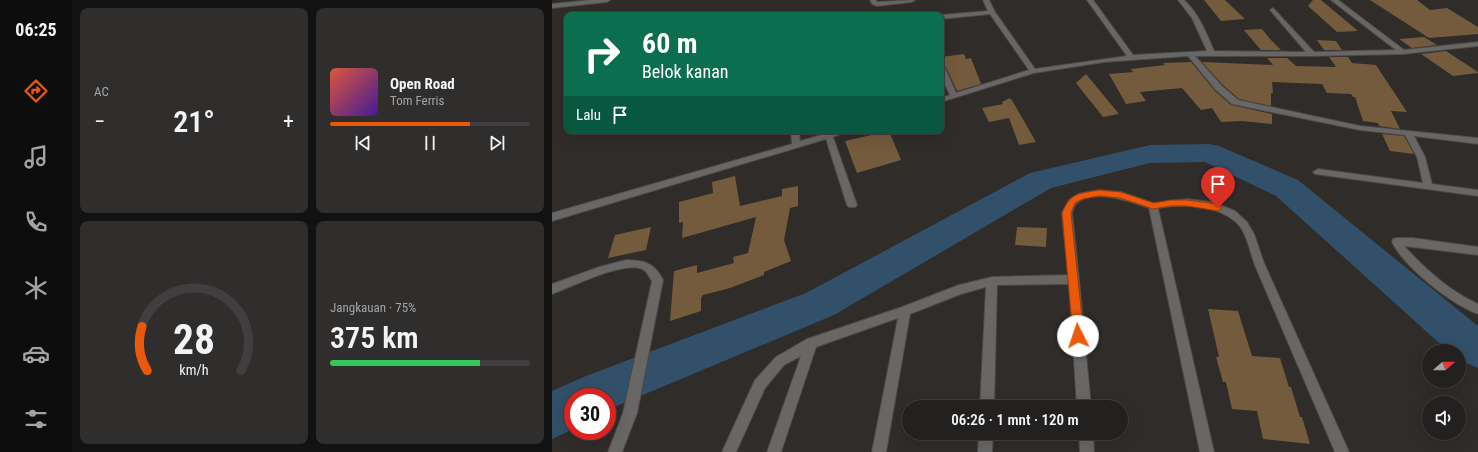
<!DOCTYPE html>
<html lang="id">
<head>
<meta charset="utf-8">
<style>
  body { margin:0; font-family:"Roboto Condensed",sans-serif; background:#2f2e2d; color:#f1f3f6; height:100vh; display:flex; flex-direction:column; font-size:15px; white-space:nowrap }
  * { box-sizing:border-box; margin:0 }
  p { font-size:13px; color:#a3a3a5 }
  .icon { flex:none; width:22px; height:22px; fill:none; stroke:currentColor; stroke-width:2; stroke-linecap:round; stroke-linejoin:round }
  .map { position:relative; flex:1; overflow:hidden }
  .panel { display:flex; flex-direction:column; gap:8px; padding:8px; background:#131212; width:480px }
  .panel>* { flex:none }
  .top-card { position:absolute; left:12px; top:12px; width:380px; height:122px; border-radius:8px; box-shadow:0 4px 16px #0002,0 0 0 1px #403e3e; background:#0b6e4f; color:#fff; overflow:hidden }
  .needle { width:26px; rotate:69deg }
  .tools { position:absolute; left:870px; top:344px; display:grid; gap:8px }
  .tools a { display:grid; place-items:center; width:44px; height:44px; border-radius:50%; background:#232120; box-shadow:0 4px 16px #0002,0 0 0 1px #403e3e; font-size:20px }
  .speed { position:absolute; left:12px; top:388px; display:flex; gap:8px; font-size:20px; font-weight:700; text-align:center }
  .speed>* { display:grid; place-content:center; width:52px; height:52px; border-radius:50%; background:#232120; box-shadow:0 4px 16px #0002,0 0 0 1px #403e3e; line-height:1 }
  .speed .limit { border:6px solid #d22; background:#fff; color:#111 }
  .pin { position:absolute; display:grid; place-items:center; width:34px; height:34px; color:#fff; margin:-41px -17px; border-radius:50% 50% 50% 0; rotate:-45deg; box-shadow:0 0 4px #0007 }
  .pin .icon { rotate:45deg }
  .me { position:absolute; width:44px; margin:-22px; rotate:356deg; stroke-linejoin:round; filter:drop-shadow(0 0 3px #0008) }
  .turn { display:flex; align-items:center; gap:14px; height:84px; padding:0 12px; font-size:18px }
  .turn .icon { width:52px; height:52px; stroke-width:2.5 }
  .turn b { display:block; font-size:28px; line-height:34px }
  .then { display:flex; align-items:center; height:38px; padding:0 12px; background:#0003; gap:8px; font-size:15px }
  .big { font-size:30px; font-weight:600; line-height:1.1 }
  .panel .tile { flex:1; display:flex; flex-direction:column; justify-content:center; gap:6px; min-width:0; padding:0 14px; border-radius:8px; background:#2f2e2d }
  .panel .dial { align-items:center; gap:0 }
  .dial svg { height:104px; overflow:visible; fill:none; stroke:#403e3e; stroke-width:7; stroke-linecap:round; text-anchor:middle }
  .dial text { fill:#f1f3f6; stroke:none }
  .song { display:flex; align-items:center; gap:12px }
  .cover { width:48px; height:48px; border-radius:6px; background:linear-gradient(135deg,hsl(10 70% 55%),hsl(260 70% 35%)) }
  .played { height:4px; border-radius:2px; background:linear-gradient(90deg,#ea580c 70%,#403e3e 70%) }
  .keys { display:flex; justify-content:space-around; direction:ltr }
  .heat { display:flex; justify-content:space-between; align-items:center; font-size:22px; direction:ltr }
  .charge { height:6px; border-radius:3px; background:linear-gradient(90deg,#34c759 75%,#403e3e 0) }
  .panel .tiles { flex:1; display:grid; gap:8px; grid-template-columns:repeat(2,1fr) }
  .trip { position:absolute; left:350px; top:400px; width:226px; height:40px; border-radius:20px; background:#232120; box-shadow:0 4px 16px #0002,0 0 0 1px #403e3e; font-weight:600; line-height:40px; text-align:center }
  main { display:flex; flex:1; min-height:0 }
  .tabs { display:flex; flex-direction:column; width:72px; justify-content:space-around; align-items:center; background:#0e0d0d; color:#a3a3a5 }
  .tabs .icon { width:28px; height:28px }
  .tabs .active { color:#ea580c }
  .tabs b { font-size:18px; color:#f1f3f6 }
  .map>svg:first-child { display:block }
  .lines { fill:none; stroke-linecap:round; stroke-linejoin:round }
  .river { fill:#325069; fill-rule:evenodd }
  .building { fill:#745b3d }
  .minor-casing { stroke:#4b4846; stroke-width:2 }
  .minor { fill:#686766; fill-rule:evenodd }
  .route { fill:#ea580c; stroke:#983908 }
</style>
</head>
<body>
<main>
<nav class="tabs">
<b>06:25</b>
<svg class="icon active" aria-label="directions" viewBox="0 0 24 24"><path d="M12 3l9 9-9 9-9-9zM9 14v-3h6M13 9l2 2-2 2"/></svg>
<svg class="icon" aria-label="music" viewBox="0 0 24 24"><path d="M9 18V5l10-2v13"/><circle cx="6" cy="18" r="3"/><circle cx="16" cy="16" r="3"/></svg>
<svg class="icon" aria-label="phone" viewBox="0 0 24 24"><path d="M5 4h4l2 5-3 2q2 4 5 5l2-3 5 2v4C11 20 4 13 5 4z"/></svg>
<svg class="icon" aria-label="climate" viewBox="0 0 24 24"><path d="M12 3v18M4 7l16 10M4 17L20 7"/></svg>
<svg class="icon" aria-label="car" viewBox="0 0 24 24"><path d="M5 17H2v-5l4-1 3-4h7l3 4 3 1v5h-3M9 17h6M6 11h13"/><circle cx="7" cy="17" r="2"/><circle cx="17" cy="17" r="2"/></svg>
<svg class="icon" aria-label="filters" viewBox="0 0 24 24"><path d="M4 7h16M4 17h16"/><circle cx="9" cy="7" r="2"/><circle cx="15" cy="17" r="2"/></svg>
</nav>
<section class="panel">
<div class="tiles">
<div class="tile"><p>AC</p>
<div class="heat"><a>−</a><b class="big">21°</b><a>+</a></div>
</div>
<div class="tile">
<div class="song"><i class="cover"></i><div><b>Open Road</b><p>Tom Ferris</p></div></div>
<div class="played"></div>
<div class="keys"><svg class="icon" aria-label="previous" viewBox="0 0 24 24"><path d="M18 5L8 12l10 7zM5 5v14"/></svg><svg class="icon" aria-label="pause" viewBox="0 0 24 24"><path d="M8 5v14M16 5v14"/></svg><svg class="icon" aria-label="next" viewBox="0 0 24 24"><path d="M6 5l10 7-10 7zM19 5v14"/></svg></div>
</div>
<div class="tile dial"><svg viewBox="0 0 100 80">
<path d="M14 69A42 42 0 1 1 86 69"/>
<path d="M14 69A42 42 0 0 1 10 35" stroke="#ea580c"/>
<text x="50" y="56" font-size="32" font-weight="700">28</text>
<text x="50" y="72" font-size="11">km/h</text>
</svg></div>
<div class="tile"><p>Jangkauan · 75%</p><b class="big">375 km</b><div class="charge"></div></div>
</div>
</section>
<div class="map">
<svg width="926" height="452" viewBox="0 0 926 452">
  <rect width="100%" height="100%" fill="#2f2c2a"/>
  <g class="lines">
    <path class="river" d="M657 144 667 146 746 180 926 326V368L907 360V351H896L724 196 653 162 598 163 499 188 282 315 55 410V397H21V429L0 439V391L34 376 254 293 478 173 598 145Z"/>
  </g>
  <path class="building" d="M652 0H673L693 19 669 21Z
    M761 0H769L806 31 785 32 756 6Z
    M818 0H865L878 10 895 8 926 27V34L877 38Z
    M710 29 718 39 729 50H709L692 30Z
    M872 37 885 45 860 48 847 39Z
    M765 40 784 41 790 50H772Z
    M894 51 926 72V73L901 76 869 54Z
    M412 54 414 59 419 58 429 84 405 91 394 67 389 65V57Z
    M777 57H796L800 63 824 65 855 112 839 111 848 129 827 126 826 123 811 121 803 97H801L799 94 775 93 770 84 720 82 721 93H719V106L687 99 671 85 650 62 721 65 715 58H735L744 66 784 67Z
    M639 62 663 91 679 105 720 114V124L690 121 669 122 660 108 649 110 630 88 588 92 594 101 574 104 557 74 581 72 579 69 613 65 611 63Z
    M534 74 567 114 551 117 524 83Z
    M458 98 461 102 484 142 467 145 457 118 437 122 430 108 451 104 450 102Z
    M337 131 349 160 305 173 293 141Z
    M830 134 852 136 862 154 838 151Z
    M183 176 188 206 230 196V189L246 186V206L238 208 232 240 239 261 212 272V275L178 288 151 295 149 298V311L118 321 122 271 145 265V273L182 263 181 257 196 253 204 217 130 238 131 222 127 223V202L161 193 160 182Z
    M99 227 94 250 56 258 63 235Z
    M465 227 495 228 494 247 463 245Z
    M656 309 686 311 700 356 728 358 737 387H739L748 417H750L758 444 711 439 705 411 680 409 674 382H671L664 357H667Z"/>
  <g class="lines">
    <g class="minor-casing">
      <path id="minor" d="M39 0H58L55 2 0 8V4Z
        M318 0H324L325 2 363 0 360 2 325 6 320 4Z
        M431 0H437L443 12 483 69 575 56 535 0H541L581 55 655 51 640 18 626 0H632C647 14 654 32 662 51L754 52 719 11 718 10 721 8 762 52 844 50 779 0H786L852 50 926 42V46L851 54 760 56H643L670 86 686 100 808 126 926 138V144L862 136 873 157 880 184 926 190V196L763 174 761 172 766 169 871 183 865 157 853 135 808 130 680 104 664 90 636 56 552 62 482 73 389 102V98L398 95 389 76V66L393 68 404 93 477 70 438 14 389 19V15L436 11Z
        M239 131H247L248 141 283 131H296L281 137 305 205 303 207H297L295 205 274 139 0 221V213L240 144Z
        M547 190 569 192 601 203 635 199 659 202 673 207 683 211 695 222 702 234 712 263 797 452H783C757 391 731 331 705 270 698 255 696 234 685 223 665 204 631 204 606 208L662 452H648L597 208C580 202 538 187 524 204 522 206 521 210 520 213L527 279 539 407H525L517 284 445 285 442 407H428L434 287 409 294 358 314 334 452H320L346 318 264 347 229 452H215L249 356 232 365 213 388 184 452H170L203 380 224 357 255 339 350 307 407 285 440 277 516 275 510 213 517 200 526 194Z
        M845 238H861L926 247V255L852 246C872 268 899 292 926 304V314C899 304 853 268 840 242L841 239Z
        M74 260C92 260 103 263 111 280L85 413 70 452H56L71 413 100 281C97 277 95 271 90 269 70 261 20 287 0 294V284L47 267Z
        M427 433H441L440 452H426Z
        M527 433H541L542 452H528Z"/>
    </g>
    <use href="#minor" class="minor"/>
  </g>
  <path class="route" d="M547 190 569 192 602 203 619 200H635L666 204 670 208 666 211 635 206H619L601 209 568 198 547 196 531 199 523 203 519 213 532 336 530 339 526 341 522 339 521 336 510 213C519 192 526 194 547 190Z"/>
</svg>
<div class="tools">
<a><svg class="needle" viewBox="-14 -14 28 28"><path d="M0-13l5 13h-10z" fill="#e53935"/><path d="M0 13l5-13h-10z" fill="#a3a3a5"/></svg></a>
<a><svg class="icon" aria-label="sound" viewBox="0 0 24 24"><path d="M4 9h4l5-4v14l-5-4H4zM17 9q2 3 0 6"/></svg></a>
</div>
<div class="speed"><div class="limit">30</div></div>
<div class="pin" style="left:666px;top:208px;background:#d93025"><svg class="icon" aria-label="arrive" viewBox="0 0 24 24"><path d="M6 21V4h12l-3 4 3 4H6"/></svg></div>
<svg class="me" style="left:526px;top:336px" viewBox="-20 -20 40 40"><circle r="19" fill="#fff"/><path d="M0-13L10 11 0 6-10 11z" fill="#ea580c"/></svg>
<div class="trip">06:26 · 1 mnt · 120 m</div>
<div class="top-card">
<div class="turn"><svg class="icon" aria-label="right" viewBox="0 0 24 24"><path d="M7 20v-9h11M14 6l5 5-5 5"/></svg><div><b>60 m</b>Belok kanan</div></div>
<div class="then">Lalu<svg class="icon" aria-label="arrive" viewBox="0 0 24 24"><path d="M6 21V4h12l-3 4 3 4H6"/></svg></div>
</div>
</div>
</main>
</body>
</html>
